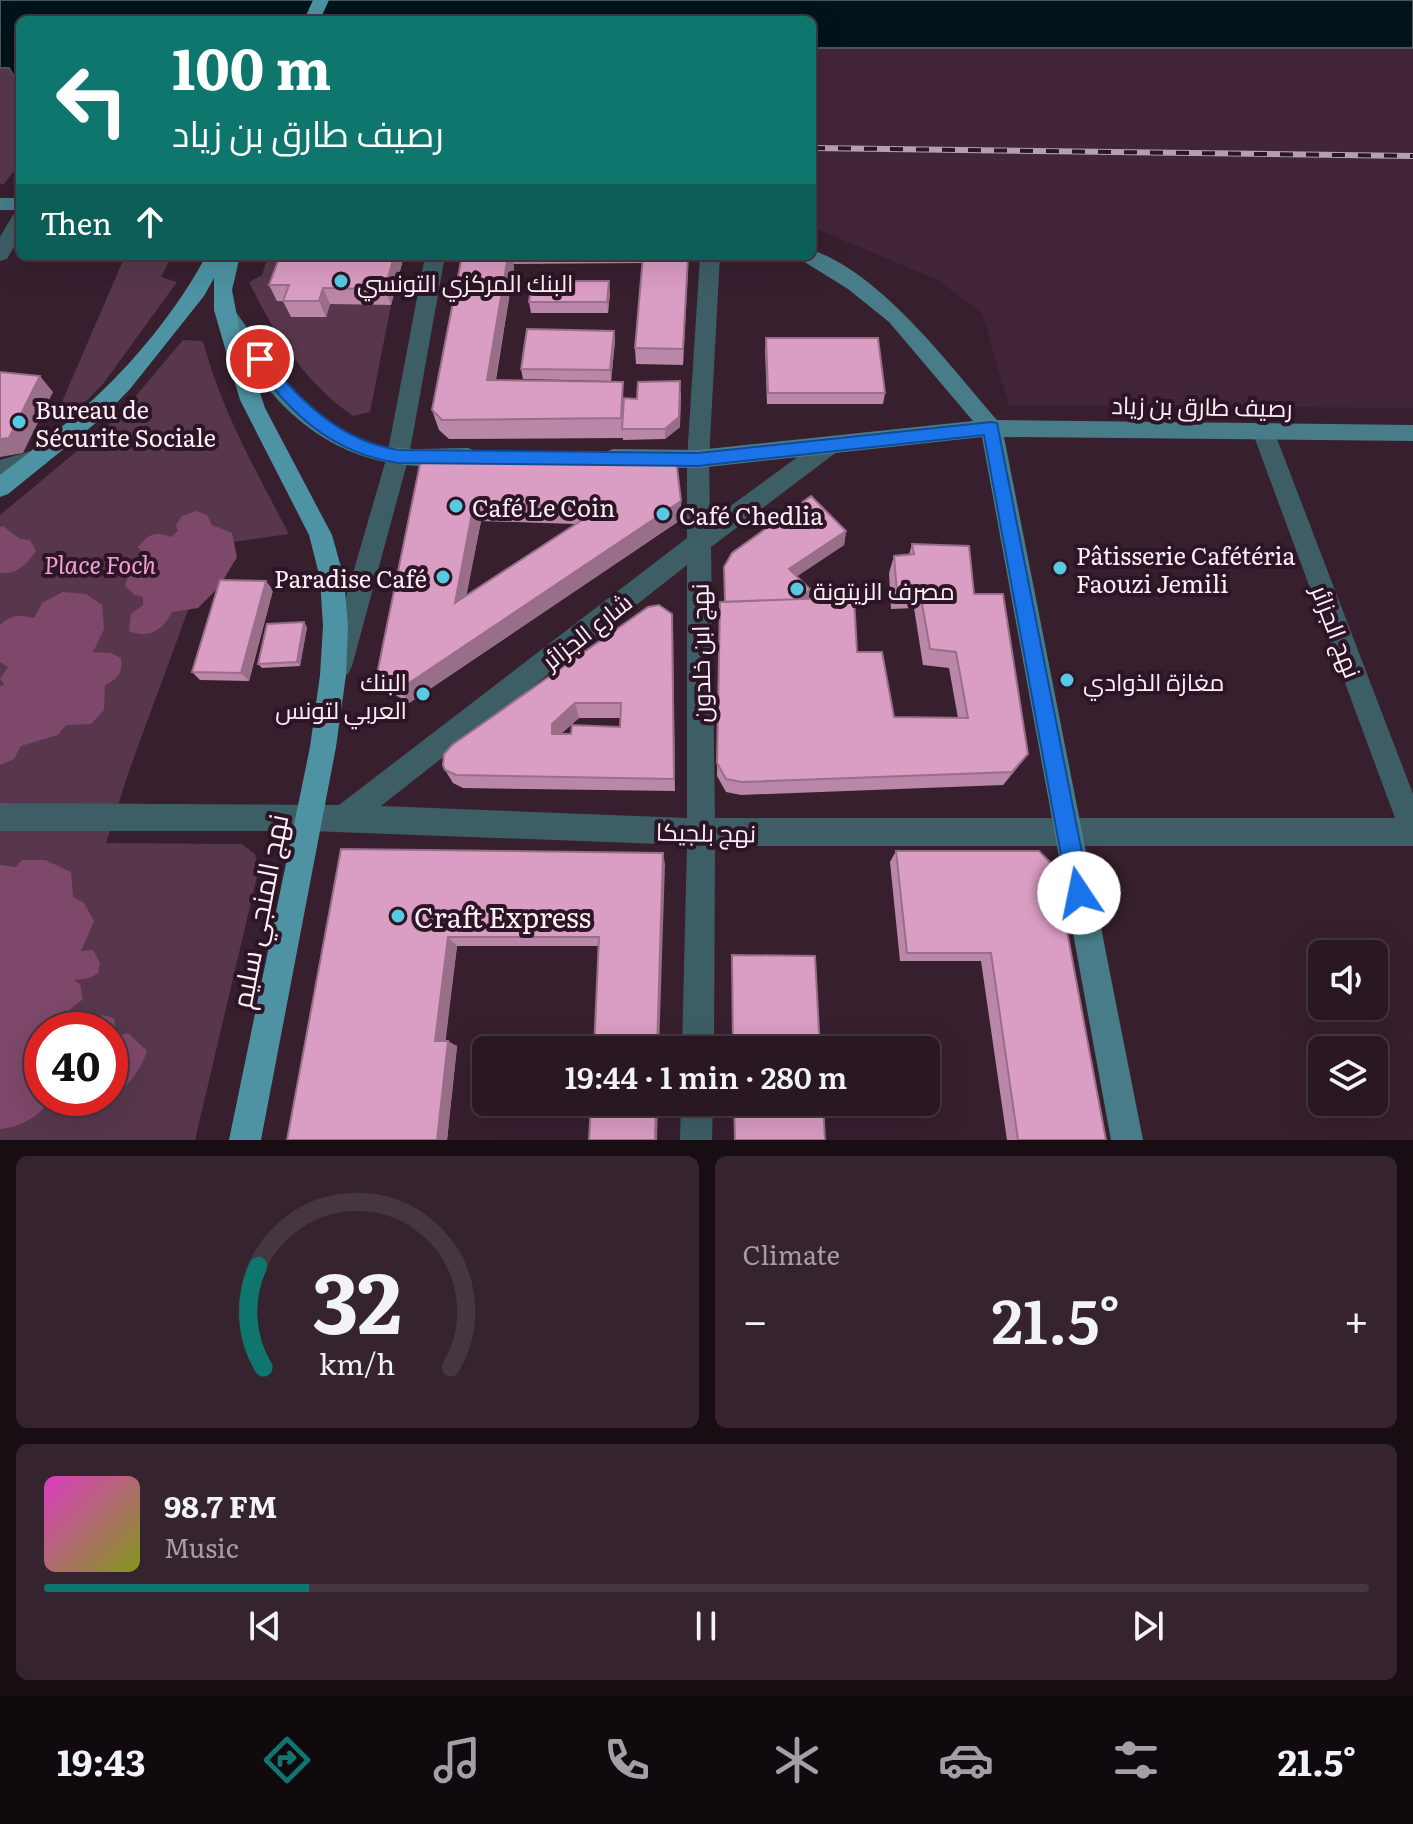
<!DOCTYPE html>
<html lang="en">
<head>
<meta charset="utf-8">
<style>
  body { margin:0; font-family:Literata,Cairo,serif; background:#35242f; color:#f1f3f6; height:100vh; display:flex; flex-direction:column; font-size:30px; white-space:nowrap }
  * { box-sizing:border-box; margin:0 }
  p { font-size:26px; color:#a59fa5 }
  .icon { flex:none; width:44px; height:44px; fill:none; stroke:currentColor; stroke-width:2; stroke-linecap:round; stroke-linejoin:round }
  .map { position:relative; height:1140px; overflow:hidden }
  .drawer { display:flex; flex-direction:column; gap:16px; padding:16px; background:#170d13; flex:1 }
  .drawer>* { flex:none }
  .guide { position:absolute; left:16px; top:16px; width:800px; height:244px; border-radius:12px; box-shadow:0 8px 32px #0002,0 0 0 2px #453640; background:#0f766e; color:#fff; overflow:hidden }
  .buttons { position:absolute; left:1308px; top:940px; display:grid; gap:16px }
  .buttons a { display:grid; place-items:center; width:80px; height:80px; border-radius:12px; background:#291722; box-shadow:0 8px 32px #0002,0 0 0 2px #453640; font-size:40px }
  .speed { position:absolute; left:24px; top:1012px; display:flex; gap:16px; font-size:40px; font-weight:700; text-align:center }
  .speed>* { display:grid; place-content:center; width:104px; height:104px; border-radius:50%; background:#291722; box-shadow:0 8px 32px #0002,0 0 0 2px #453640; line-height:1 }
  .speed .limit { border:12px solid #d22; background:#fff; color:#111 }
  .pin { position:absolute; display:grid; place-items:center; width:68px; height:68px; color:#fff; margin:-34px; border:4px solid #fff; border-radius:50%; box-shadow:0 2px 8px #0007 }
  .me { position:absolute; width:88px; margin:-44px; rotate:349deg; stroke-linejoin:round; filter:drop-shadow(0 0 6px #0008) }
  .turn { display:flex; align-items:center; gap:28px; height:168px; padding:0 24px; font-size:36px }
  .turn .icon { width:104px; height:104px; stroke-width:2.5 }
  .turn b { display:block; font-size:56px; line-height:68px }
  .then { display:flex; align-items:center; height:76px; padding:0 24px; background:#0003; gap:16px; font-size:30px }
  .big { font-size:60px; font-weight:600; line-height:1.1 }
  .drawer .card { flex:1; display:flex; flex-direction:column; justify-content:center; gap:12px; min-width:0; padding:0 28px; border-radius:12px; background:#35242f }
  .drawer .dial { align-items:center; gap:0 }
  .dial svg { height:208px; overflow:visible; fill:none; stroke:#453640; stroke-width:7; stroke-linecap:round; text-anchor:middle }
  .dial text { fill:#f1f3f6; stroke:none }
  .song { display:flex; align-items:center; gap:24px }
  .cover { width:96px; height:96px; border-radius:12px; background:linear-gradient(135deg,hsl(310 70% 55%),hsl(70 70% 35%)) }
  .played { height:8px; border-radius:4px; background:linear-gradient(90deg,#0f766e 20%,#453640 20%) }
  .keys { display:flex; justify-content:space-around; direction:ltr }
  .heat { display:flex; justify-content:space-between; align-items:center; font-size:44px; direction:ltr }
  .drawer .tiles { flex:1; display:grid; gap:16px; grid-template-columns:1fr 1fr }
  .card:last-child { grid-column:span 2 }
  .trip { position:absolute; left:472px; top:1036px; width:468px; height:80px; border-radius:12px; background:#291722; box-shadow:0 8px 32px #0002,0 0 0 2px #453640; font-weight:600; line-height:80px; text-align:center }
  .dock { display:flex; height:128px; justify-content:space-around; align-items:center; background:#10090e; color:#a59fa5 }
  .dock .icon { width:56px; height:56px }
  .dock .selected { color:#0f766e }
  .dock b { font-size:36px; color:#f1f3f6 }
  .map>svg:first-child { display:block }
  .built { fill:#432539 }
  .green { fill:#58374c; fill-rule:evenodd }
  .forest { fill:#7e486b }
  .water { fill:#001419; stroke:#4c555c; stroke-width:2 }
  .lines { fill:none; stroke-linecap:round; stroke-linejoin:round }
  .street { fill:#3e5e66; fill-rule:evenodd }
  .secondary { fill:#477c88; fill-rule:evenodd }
  .primary { fill:#4d93a3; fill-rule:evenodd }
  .rail-casing { stroke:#b5a1ad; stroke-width:6 }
  .rail { stroke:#2c1524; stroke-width:4; stroke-dasharray:13; stroke-linecap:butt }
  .wall { fill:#bb87a8; fill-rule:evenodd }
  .shaded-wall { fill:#996e88 }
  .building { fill:#da9dc3; stroke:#996e88; stroke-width:2; fill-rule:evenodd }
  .route { fill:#1a73e8; stroke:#114b97; stroke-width:2 }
  .poi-dot { fill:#57c9e2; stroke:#2c1524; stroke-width:3 }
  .labels { text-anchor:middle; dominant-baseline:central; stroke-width:8; stroke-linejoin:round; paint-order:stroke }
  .poi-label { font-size:24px; fill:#ffeef8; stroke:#2c1524; text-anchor:start }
  .street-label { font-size:24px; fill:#ffeef8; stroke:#2c1524 }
  .park-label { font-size:24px; font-style:italic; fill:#f29fd4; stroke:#2c1524 }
  .near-street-label { font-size:28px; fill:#ffeef8; stroke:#2c1524 }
  .near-poi-label { font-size:28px; fill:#ffeef8; stroke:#2c1524; text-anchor:start }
</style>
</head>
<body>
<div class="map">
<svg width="1413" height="1140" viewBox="0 0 1413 1140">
  <rect width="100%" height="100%" fill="#371f2e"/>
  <path class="built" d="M812 48H1413V408L1009 405 982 313 938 280 812 227Z"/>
  <path class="green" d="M0 68H9L20 87V163L4 184H0Z
    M125 256H172L161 277 177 282 103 384 68 419 55 418Z
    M268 256H293L278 301 391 305 370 412 353 416C304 382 275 335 249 282L262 275Z
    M183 340 203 341C221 410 256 471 289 534L212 545 129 771 106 843 242 844 255 854 259 868 195 1140H0V515L118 417ZM42 1030H110V1098H42Z"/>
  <path class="forest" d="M196 511 207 515 212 525 232 533 237 557 219 587 198 608 172 612C162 631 149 639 129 631L131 614 143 605V597L135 595 125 586 131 568 145 556 138 547C149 534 155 531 171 537L178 531 176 525 182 516Z
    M3 526 20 539 30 540 36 551C26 565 18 574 0 573V527Z
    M63 592 86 594 102 605 104 629 93 652 111 653 121 658C123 673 118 679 105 685L104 710 91 724 66 725 58 735 21 746 14 759 0 765V686L5 685 0 679 8 667 0 662V625C12 614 19 615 34 618L42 603Z
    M22 860H45L71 872 73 897 84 903 94 921 81 951 93 950 100 963 98 973 90 978 74 980 80 984 83 999 63 1015 71 1021 75 1030H42V1098H51C41 1116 21 1127 0 1129V865L16 867Z
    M102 1015 114 1018 117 1036 128 1033 147 1051C138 1079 119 1094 94 1110L73 1105 70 1098H110V1030H78L88 1019Z"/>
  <path class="water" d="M0 0H1413V48H812V20H20V87L9 68H0Z"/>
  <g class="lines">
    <path class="street" d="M20 213V236L7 259 0 261V237L13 215Z
      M425 256H445L409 456 352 666 348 674 339 677 330 674 326 666 387 456Z
      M700 256H720L709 459 710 521 822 439 830 436 838 439 841 445 838 451 711 547 715 818H1395L1252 431 1255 425 1263 423 1271 425 1274 431 1413 794V846H715L714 1050H682L687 845 309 831H0V803L339 805 687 538V459ZM687 565V818L381 806Z
      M38 449 46 452 49 458 46 464 0 478V460Z
      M681 1102H713L712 1140H680Z"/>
    <path class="secondary" d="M0 198H20V210H0Z
      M812 250C882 274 949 365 997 420L1413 425V441L1004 437 1143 1140H1111L982 437 698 468 613 467 605 464 602 458 605 452 613 449 698 450 973 421 889 322 848 289 803 261 800 256H812Z
      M224 303 231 305C268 357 309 426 375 444 405 452 438 448 468 448L476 451 479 457 476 463C461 468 443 466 427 466 320 465 264 396 214 310L217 305Z"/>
    <path class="primary" d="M313 0H329L320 20H304Z
      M206 256H240L232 290 240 332 265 408 332 535 344 578 348 626 346 675 336 747 261 1140H229L310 747 320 675 323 626 320 578 309 535 240 400 214 310V278L204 296 130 389 102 418 8 494 0 497V475C29 452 60 430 87 405 133 364 177 310 206 256Z"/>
    <g class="rail-casing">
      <path id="rail" d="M812 148 1413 156"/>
    </g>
    <use href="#rail" class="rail"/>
  </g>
  <path class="wall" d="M280 256H404L391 305 330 304 326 317H291L283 301H277L269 285Z
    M462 256H688L683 365 636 364 635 348 643 263 513 264 514 267 496 380 625 398 637 399 681 392 680 427 665 439 623 440V438L449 439 439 430 432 410Z
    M610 292 608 313H531L529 302Z
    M614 331 615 341 611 381 523 379 521 369Z
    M766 338 885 393 883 404H767L765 349Z
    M420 464 682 519 409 703 387 690 377 674ZM481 521 575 524 466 595Z
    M846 531 844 545 797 576 808 599 857 652 894 717 958 718 949 668 923 665 914 608 891 609 889 573 894 556 909 555 912 544 974 594 1018 767 1003 785 741 795 726 792 717 776 720 602H724V567Z
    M273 590 249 681 200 680 192 672Z
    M672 614 675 791 463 788 453 783 445 770ZM579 718H621L620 727 571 734H561Z
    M307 627 300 666 262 668 258 664Z
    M341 849 665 864 599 946H457L445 1041 457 1046 447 1140Z
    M896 851 1055 867 1106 1140H1007L981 961H900L890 862Z
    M732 955 820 1050H732Z"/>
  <path class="shaded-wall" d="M394 256H404L391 305 385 289Z
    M508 256H512L514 267 492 400 487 380Z
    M688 256V270L683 365V349Z
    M609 281 610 292 608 313 607 302Z
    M323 288 330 304 326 317 319 301Z
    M614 331 615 341 611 381 610 370Z
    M40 376 53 392 23 453 0 457V439Z
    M680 381V427L665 439V429Z
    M681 501 682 519 409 703 400 689Z
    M474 503 481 521 462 619 455 603Z
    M846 531 844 545 787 583 789 569Z
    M266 581 273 590 249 681 241 673Z
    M810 589 808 602 798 603Z
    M672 614 673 630 675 791 674 779Z
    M304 622 307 627 300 666 297 662Z
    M575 703 579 718 556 738 552 734V724Z
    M1028 754 1018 767 1003 785 1012 772Z
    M663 853 665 864 659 1050H657Z
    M448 937 457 946 445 1046 435 1041Z
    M448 1041 457 1046 447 1140H437Z
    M656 1102H658L657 1140H655Z"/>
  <path class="building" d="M280 256H394L385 289 323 288 319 301H283L289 285H269Z
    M462 256H508L487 380 623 382 621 418 442 420 432 410Z
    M643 256H688L683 349 635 348Z
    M532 281H609L607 302H529Z
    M527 329 614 331 610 370 521 369Z
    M766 338H878L885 393H768Z
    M0 372 40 376 9 438 0 439Z
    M680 381 679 417 665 429H622L624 398 637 399 638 382Z
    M440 455 676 459 681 501 400 689 377 674 420 464ZM474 503 588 507V516L455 603Z
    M811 496 846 531 789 569 810 589 801 599 725 602 724 567 732 553Z
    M912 544 969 546 974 594H1003L1028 754 1012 772 742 782 726 779 717 763 720 602 854 597 857 652H882L894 717 968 718 956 652 930 649 920 592H897L894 556 914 554Z
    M220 580 266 581 241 673 192 672Z
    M659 605 672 614 674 779 456 775 445 770 443 765 444 754 452 745 648 607ZM575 703H621L620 727 572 725 571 734H552V724Z
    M304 622 297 662 258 664 267 624Z
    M341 849 663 853 657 1050H594L599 937H448L435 1041H448L437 1140H287Z
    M896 851H1039L1055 867 1106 1140H1018L991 953H907Z
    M732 955 815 956 820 1050H733Z
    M591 1102H656L655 1140H589Z
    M734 1102H823L825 1140H735Z"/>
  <path class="route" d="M260 353C271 357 276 371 284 380 316 415 350 442 398 450L698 453 991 422 997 423 1090 893 1087 901 1079 904 1072 901 1068 893 984 435 698 466 398 463C332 453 292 415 254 363L252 359Z"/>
  <g class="poi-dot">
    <circle cx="341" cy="281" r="8"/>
    <circle cx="19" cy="422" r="8"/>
    <circle cx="456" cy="506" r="8"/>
    <circle cx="663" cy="514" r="8"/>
    <circle cx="1060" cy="568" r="8"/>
    <circle cx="443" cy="577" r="8"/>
    <circle cx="797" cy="589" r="8"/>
    <circle cx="1067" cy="680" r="8"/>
    <circle cx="423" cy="694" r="8"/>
    <circle cx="398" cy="916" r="8"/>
  </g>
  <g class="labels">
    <g class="poi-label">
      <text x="357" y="281">البنك المركزي التونسي</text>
      <text x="35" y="408">Bureau de<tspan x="35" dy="28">Sécurite Sociale</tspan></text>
      <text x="472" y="506">Café Le Coin</text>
      <text x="679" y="514">Café Chedlia</text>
      <text x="1076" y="554">Pâtisserie Cafétéria<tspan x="1076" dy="28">Faouzi Jemili</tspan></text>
      <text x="427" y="577" text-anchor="end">Paradise Café</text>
      <text x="813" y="589">مصرف الزيتونة</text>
      <text x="407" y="680" text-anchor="end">البنك<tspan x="407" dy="28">العربي لتونس</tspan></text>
      <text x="1083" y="680">مغازة الذوادي</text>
    </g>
    <g class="street-label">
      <text transform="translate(1202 405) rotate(1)">رصيف طارق بن زياد</text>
      <text transform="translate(586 630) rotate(-38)">شارع الجزائر</text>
      <text transform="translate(1338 631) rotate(69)">نهج الجزائر</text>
      <text transform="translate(699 653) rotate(-91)">نهج ابن خلدون</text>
      <text transform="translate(706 831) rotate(1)">نهج بلجيكا</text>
    </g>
    <g class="park-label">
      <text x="100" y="563">Place Foch</text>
    </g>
    <g class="near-street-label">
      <text transform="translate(258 911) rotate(-79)">نهج المنجي سليم</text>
    </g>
    <g class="near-poi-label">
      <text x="414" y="916">Craft Express</text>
    </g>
  </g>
</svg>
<div class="buttons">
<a><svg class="icon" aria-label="sound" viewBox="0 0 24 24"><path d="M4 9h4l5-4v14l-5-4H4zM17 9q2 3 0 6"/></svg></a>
<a><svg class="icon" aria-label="layers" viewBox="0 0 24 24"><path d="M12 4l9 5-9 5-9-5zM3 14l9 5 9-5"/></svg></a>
</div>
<div class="speed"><div class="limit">40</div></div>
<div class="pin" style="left:260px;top:359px;background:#d93025"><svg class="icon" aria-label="arrive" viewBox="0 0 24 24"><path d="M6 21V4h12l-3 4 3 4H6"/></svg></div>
<svg class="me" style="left:1079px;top:893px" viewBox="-20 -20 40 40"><circle r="19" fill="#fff"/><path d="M0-13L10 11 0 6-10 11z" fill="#1a73e8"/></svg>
<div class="trip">19:44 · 1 min · 280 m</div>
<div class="guide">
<div class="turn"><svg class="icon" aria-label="left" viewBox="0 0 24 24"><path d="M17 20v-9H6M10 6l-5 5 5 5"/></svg><div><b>100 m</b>رصيف طارق بن زياد</div></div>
<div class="then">Then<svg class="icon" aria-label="ahead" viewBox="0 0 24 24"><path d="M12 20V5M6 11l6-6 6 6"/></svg></div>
</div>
</div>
<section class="drawer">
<div class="tiles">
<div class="card dial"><svg viewBox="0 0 100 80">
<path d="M14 69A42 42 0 1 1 86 69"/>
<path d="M14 69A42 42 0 0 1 12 30" stroke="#0f766e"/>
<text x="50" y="56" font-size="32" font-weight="700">32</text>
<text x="50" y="72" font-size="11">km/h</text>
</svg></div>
<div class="card"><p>Climate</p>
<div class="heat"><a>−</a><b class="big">21.5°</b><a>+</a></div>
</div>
<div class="card">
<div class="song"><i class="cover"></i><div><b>98.7 FM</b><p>Music</p></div></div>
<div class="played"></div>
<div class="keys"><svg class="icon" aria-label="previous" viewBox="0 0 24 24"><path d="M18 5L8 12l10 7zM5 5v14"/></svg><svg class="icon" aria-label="pause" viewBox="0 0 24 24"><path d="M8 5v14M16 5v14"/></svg><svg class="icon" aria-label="next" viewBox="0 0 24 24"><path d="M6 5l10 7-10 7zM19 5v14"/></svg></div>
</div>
</div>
</section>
<nav class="dock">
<b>19:43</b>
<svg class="icon selected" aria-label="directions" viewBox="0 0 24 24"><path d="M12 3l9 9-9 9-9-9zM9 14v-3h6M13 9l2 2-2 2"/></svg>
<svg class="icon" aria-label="music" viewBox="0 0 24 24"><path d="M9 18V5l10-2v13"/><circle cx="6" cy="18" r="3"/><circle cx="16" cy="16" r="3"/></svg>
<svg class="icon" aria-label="phone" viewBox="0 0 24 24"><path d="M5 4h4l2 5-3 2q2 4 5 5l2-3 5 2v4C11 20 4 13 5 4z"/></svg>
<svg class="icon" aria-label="climate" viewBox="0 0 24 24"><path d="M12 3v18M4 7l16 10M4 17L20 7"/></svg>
<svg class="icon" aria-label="car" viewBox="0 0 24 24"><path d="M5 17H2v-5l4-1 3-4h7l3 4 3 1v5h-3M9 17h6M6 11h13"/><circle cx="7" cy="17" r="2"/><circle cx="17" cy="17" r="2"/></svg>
<svg class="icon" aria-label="filters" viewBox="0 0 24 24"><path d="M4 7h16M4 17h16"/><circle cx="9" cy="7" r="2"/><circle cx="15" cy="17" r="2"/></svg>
<b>21.5°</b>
</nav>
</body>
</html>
